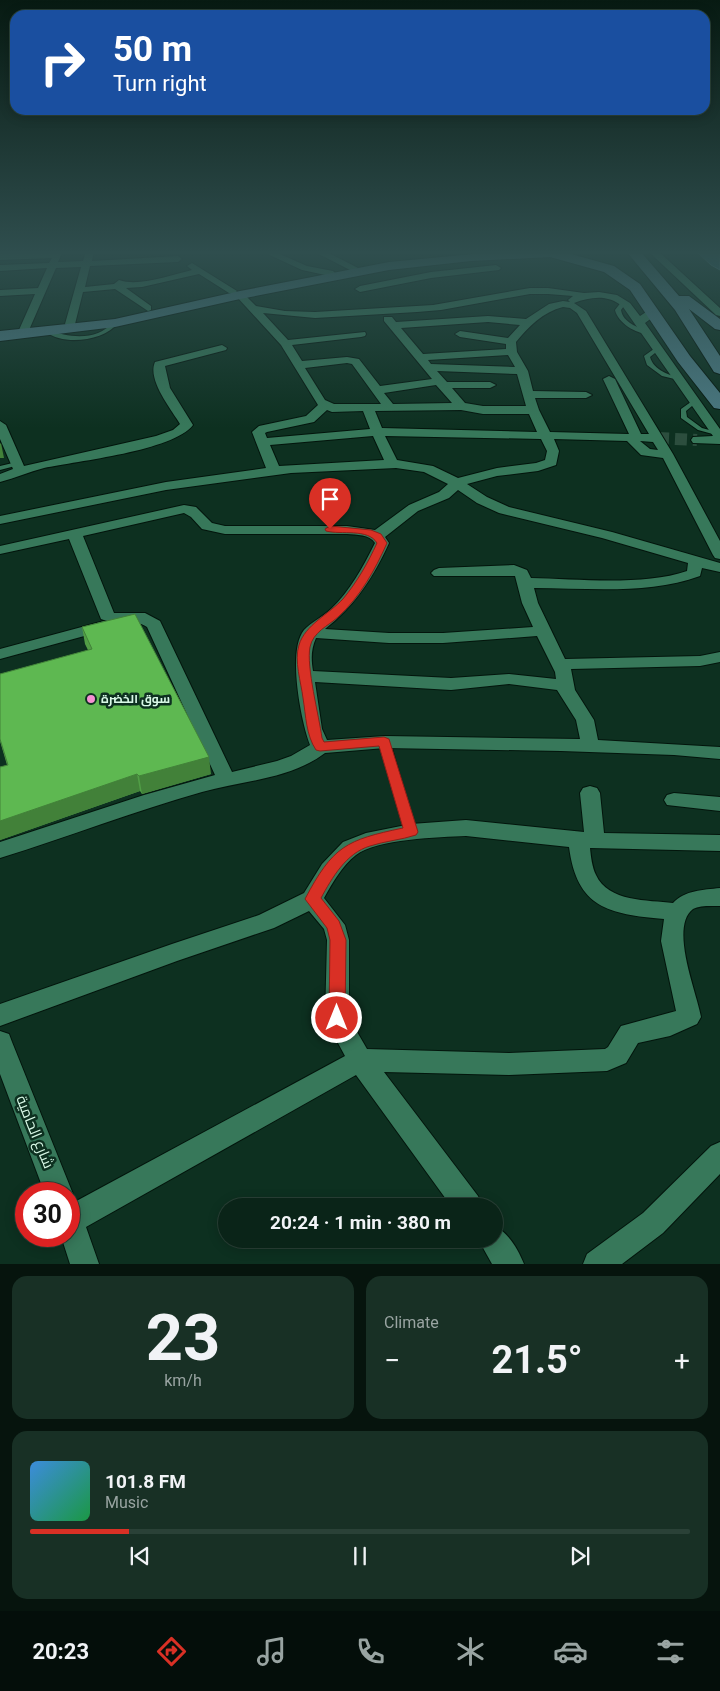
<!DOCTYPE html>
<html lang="en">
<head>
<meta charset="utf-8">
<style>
  body { margin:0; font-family:Roboto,Cairo,sans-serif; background:#183025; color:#f1f3f6; height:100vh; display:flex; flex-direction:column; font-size:19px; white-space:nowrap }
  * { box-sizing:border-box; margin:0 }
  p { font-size:16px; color:#99a4a2 }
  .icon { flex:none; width:28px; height:28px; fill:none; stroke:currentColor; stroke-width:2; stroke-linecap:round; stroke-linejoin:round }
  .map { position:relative; height:1264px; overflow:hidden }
  .panel { display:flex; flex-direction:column; gap:12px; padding:12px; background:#06140d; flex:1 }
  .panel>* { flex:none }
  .hud { position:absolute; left:10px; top:10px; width:700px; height:105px; border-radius:15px; box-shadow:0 2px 12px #0003,0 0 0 1px #2a4137; background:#1a4fa0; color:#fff; overflow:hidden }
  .speed { position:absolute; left:15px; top:1182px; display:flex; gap:10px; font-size:25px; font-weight:700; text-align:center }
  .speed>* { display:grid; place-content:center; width:65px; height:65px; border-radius:50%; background:#0a2418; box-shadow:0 2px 12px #0003,0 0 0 1px #2a4137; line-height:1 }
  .speed .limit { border:8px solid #d22; background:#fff; color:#111 }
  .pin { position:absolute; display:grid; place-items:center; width:42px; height:42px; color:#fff; margin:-51px -21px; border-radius:50% 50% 50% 0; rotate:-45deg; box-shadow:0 0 5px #0007 }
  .pin .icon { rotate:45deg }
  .me { position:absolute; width:55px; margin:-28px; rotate:0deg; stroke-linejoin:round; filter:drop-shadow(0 0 4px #0008) }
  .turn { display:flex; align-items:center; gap:18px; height:105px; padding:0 20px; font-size:22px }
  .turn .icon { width:65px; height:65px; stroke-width:2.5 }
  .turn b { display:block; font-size:35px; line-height:42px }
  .big { font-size:38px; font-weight:700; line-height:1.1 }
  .panel .widget { flex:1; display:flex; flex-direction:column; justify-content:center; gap:8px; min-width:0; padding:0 18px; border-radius:15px; background:#183025 }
  .panel .dial { align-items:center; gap:0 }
  .dial b { font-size:65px; line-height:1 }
  .song { display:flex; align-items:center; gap:15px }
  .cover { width:60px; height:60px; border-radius:8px; background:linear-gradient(135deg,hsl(210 70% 55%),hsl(140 70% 35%)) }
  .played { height:5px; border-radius:2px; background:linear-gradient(90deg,#d93025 15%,#2a4137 15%) }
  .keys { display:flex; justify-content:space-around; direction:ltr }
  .heat { display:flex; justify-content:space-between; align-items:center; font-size:28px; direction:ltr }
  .panel .tiles { flex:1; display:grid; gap:12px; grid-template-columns:1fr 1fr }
  .widget:last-child { grid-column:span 2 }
  .trip { position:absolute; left:218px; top:1198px; width:285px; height:50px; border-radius:25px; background:#0a2418; box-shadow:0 2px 12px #0003,0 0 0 1px #2a4137; font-weight:700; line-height:50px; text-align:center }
  .tab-bar { display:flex; height:80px; justify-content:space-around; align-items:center; background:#040e0a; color:#99a4a2 }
  .tab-bar .icon { width:35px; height:35px }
  .tab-bar .active { color:#d93025 }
  .tab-bar b { font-size:22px; color:#f1f3f6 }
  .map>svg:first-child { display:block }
  .water { fill:#2d6677; stroke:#619299 }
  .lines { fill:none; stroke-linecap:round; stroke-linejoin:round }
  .street-tunnel { stroke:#2c4e3e; stroke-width:12; stroke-dasharray:12 6; stroke-linecap:butt }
  .lane-casing { stroke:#03150c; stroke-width:2 }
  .street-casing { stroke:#03150c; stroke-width:2 }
  .secondary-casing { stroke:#03150c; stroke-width:2 }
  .lane { fill:#37785a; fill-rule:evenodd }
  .street { fill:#37785a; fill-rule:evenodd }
  .secondary { fill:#4b7982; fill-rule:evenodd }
  .wall { fill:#519e46 }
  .shaded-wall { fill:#428139 }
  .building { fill:#5eb851; stroke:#428139 }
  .route { fill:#d93025; stroke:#8d1f18 }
  .poi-dot { fill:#f591d2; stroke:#0d3020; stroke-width:2 }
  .labels { text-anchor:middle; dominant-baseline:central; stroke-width:5; stroke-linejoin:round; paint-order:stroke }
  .poi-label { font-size:12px; font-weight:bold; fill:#d9f9e7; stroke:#0d3020; text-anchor:start }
  .near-street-label { font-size:15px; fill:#d9f9e7; stroke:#0d3020 }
</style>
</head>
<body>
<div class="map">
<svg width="720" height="1264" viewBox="0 0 720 1264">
  <rect width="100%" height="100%" fill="#0d3020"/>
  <path class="water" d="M696 251H720V270L711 265Z"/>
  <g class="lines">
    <path class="street-tunnel" d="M657 438 697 440"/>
    <g class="lane-casing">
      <path id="lane" d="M622 301 627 302 621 310C623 323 638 327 649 332V334C636 334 618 323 615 310Z
        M113 322 118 323C104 341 64 346 46 332L49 330C69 338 98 341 113 322Z
        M658 346 661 348 660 349 650 357C654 371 670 375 683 379V381L662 376 647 365 644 356Z
        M695 399 698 401 686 411 687 417 702 428 720 433V436L698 430 681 418V409Z
        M17 462 19 463V465L0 470V466Z
        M385 739 389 740 390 742 416 832 415 835 411 836 407 835 406 832 380 742 381 740Z"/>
    </g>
    <g class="street-casing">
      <path id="street" d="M63 251 58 262 83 261 86 251H94L92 261 178 256 182 259 178 262 90 266 85 287 114 284 119 280C139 287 171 275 192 270L187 266 192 263 237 291 235 293H229L199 274 142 287 126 288 151 306V310L148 311 115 289 83 292 75 324 70 327 65 324 81 267 56 268 29 330 24 333 20 332 19 330 35 294 0 296V290L38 288 47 268 0 271V265L49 263 52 258 0 260V254Z
        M261 251H273L307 266 333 271 335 273 330 276 302 270Z
        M313 251H325L358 268 353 271 350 270Z
        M648 251H658L720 308V316L716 315Z
        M496 265 501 268 499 270 431 278 360 292 355 289 360 286 431 272Z
        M530 288H548L584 293 599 292 617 295 630 303 640 316 649 310H657V314L645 323 720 429V444L693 443 691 440 693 437 713 436 623 307C608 294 591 297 574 303L586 311 673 454 720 541V559L715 558 713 555 663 458 641 455 627 441 554 439 559 451 556 465 538 471 497 476 467 484 487 497 509 507 612 532 720 563V572L702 568 700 576C648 595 588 588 534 588L538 603 565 659 700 656 720 652V662L700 666 571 669 575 690 594 720 598 740 720 747V759L674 755 561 751 385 748 325 753C291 779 242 781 202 792 134 811 68 837 0 858V842L144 795 215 775 147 627C134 618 116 625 101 619L69 539 0 554V546L184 505 196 507 212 523 225 526H347L375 530 409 505 439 492 448 484 424 472 396 468 291 473 166 490 0 524V516L166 482 266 468 252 432 259 426 306 416 318 405 281 345 237 297V293H243L256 306 285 311 315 312 433 305ZM530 294H548L573 296 568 300 570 302 563 301 549 304 526 319 488 316 396 322 392 317H384V321L432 379 380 386 359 359 347 357 302 361 292 345 361 337 365 336 366 334 365 332 288 340 263 313 315 318 417 312 441 310ZM563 307 570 308 577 313 649 434H641L615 379 609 376 603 379 629 434 550 432 539 410 535 398H586L592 395 586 392 533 391 528 371 517 352 516 342C528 327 543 312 563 307ZM488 322 520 325 508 338 460 331 455 334 460 337 506 344V349L423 354 401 328ZM508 355 515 367 431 364 428 360ZM347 363 352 364 381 404H334L325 400 305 368ZM437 371 517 374 526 406H483L465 403 452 388H490L496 385 490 382H447ZM436 385 452 403 393 404 384 393ZM327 410 332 412 363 411 370 429 267 438 265 433 267 432 314 422ZM461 410 483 414H529L537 432 382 428 375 411ZM373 436 384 460 279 466 270 445ZM385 436 541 439 547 451 545 460 536 463 497 468 458 478 433 466 397 460ZM640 441 653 442 658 450 650 449ZM458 490 477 503 499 513 602 538 688 563 687 571C644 586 577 579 531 578L527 570 514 565 439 568 434 570 431 573 434 576H515L522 603 533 627 443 633H389L325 629C355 606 374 576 389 543L385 537 418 511 449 498ZM184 513 191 517 202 529 225 534H347C357 535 369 534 375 543 363 567 350 591 331 609 323 617 311 622 304 630 287 651 301 721 310 745L291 756 277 761 232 772 160 621 145 613H114L83 536ZM537 636 555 672 556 679 509 674 451 678 313 671C311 659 311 649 316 638L389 643H443ZM315 682 451 690 509 684 557 690 576 720 580 739 385 736 327 740 322 729Z
        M222 345 227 348 226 350 165 366 170 388 193 425C173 451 77 461 44 468 29 472 15 478 0 482V474L13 469 0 439V421L6 425 24 466 156 436 173 430 180 424C171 409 147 380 155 362Z
        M104 621 110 623 112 626 110 629 0 659V649Z
        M590 786 597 788 600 793 604 833 720 835V851L590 848C591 857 592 867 596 875 608 902 648 900 673 903 685 890 703 890 720 888V906C712 906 700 905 693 909 669 927 697 993 701 1017L697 1024 670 1036 638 1043 626 1063 607 1071 509 1075 384 1072 478 1196 482 1206H451L356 1075 86 1227 99 1264H70L61 1236H69V1205L345 1056 325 1019 327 940 324 929 309 911 274 928 177 961 0 1026V1004L172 944 259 915 304 893 322 864 343 842 366 833 411 824 466 820 584 832 580 793 583 788ZM466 836 569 847C577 908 608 914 664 919L661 941 676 1011 621 1026 608 1047 605 1049 509 1053 367 1049 349 1018V940L345 925 324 898C333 882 342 866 356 855 376 839 440 837 466 836Z
        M674 793 720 797V811L667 805 664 800 667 795Z
        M0 1031 9 1034 12 1042 73 1194 69 1204V1194H45L0 1074Z
        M720 1142V1174L663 1233 622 1264H583L587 1254 643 1213 711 1146Z
        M494 1226C508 1232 518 1249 524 1264H492L478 1239H494Z"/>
    </g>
    <g class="secondary-casing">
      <path id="secondary" d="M505 251H560L614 266 640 284 690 356 720 393V409L714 408 678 362 630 290 604 272 550 257 471 261 389 270 240 299 115 327 0 341V331L115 319 240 291 389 262Z
        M626 251H640L679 296H689L720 319V330L715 329 689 309 720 356V374L714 372 675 310Z"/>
    </g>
    <use href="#lane" class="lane"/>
    <use href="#street" class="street"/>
    <use href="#secondary" class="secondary"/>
  </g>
  <path class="wall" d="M82 627 211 774 142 794 140 791 0 840V767L7 765 0 741V674L88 650 85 644Z"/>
  <path class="shaded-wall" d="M1 443 4 458H0V444Z
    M209 757 211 774 142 794 139 776Z
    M137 774 140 791 0 840V821Z"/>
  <path class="building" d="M135 614 209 757 139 776 137 774 0 821V767L8 765 0 739V674L92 649 82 627Z"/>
  <linearGradient id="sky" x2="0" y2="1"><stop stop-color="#071a12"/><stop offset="0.59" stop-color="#2f4e4e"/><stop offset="1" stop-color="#2f4e4e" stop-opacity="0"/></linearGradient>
  <rect width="720" height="428" fill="url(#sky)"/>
  <path class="route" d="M330 526 371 530 381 534 387 543C375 570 360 597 338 617 328 626 313 632 310 647 306 666 319 716 322 738L324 742 384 737 389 739 418 832 416 835C401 840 385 841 370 846 346 853 332 878 321 898L339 921 346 940 345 1018 343 1024 337 1026 331 1024 329 1018 330 940 327 928 305 899C333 846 346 840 403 828L379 746 320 751 316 750C306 735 306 716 303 698 301 682 294 661 299 645 305 625 329 614 343 599 357 582 368 563 377 543 368 528 341 535 326 531L325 529Z"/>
  <circle class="poi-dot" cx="91" cy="699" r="5"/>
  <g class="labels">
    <g class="poi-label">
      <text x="101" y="699">سوق الخضرة</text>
    </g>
    <g class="near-street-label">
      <text transform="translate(35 1132) rotate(68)">شارع الحامية</text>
    </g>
  </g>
</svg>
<div class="speed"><div class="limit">30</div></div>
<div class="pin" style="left:330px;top:529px;background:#d93025"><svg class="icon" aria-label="arrive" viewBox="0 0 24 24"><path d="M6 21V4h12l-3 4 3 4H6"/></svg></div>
<svg class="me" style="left:337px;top:1018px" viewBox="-20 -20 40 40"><circle r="17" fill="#d93025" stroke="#fff" stroke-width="3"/><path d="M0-11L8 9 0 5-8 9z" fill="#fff"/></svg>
<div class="trip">20:24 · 1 min · 380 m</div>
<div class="hud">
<div class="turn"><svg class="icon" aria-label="right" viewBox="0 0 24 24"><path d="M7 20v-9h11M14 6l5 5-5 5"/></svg><div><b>50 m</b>Turn right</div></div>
</div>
</div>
<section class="panel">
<div class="tiles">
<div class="widget dial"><b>23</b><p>km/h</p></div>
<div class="widget"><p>Climate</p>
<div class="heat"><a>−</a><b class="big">21.5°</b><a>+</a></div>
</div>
<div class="widget">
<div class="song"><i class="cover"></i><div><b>101.8 FM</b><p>Music</p></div></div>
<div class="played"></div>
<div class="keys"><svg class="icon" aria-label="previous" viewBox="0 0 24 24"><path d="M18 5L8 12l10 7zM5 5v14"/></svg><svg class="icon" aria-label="pause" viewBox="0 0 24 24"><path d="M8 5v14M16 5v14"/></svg><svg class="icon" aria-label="next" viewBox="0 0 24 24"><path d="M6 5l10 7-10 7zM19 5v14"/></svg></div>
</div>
</div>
</section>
<nav class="tab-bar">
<b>20:23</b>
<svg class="icon active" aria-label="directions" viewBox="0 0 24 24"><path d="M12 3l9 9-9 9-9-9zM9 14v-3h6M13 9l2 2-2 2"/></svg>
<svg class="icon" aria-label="music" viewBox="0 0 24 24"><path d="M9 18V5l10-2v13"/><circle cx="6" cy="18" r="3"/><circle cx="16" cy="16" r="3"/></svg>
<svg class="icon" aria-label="phone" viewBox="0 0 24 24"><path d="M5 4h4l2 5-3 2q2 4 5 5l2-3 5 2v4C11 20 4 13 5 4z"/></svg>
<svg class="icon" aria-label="climate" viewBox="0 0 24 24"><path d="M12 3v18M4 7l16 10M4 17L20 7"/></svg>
<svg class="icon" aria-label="car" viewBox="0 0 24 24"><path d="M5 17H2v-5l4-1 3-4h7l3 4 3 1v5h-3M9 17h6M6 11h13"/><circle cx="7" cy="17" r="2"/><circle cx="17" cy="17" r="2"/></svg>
<svg class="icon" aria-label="filters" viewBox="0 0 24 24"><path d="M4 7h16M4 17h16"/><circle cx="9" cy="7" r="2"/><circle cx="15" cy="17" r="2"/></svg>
</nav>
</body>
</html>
